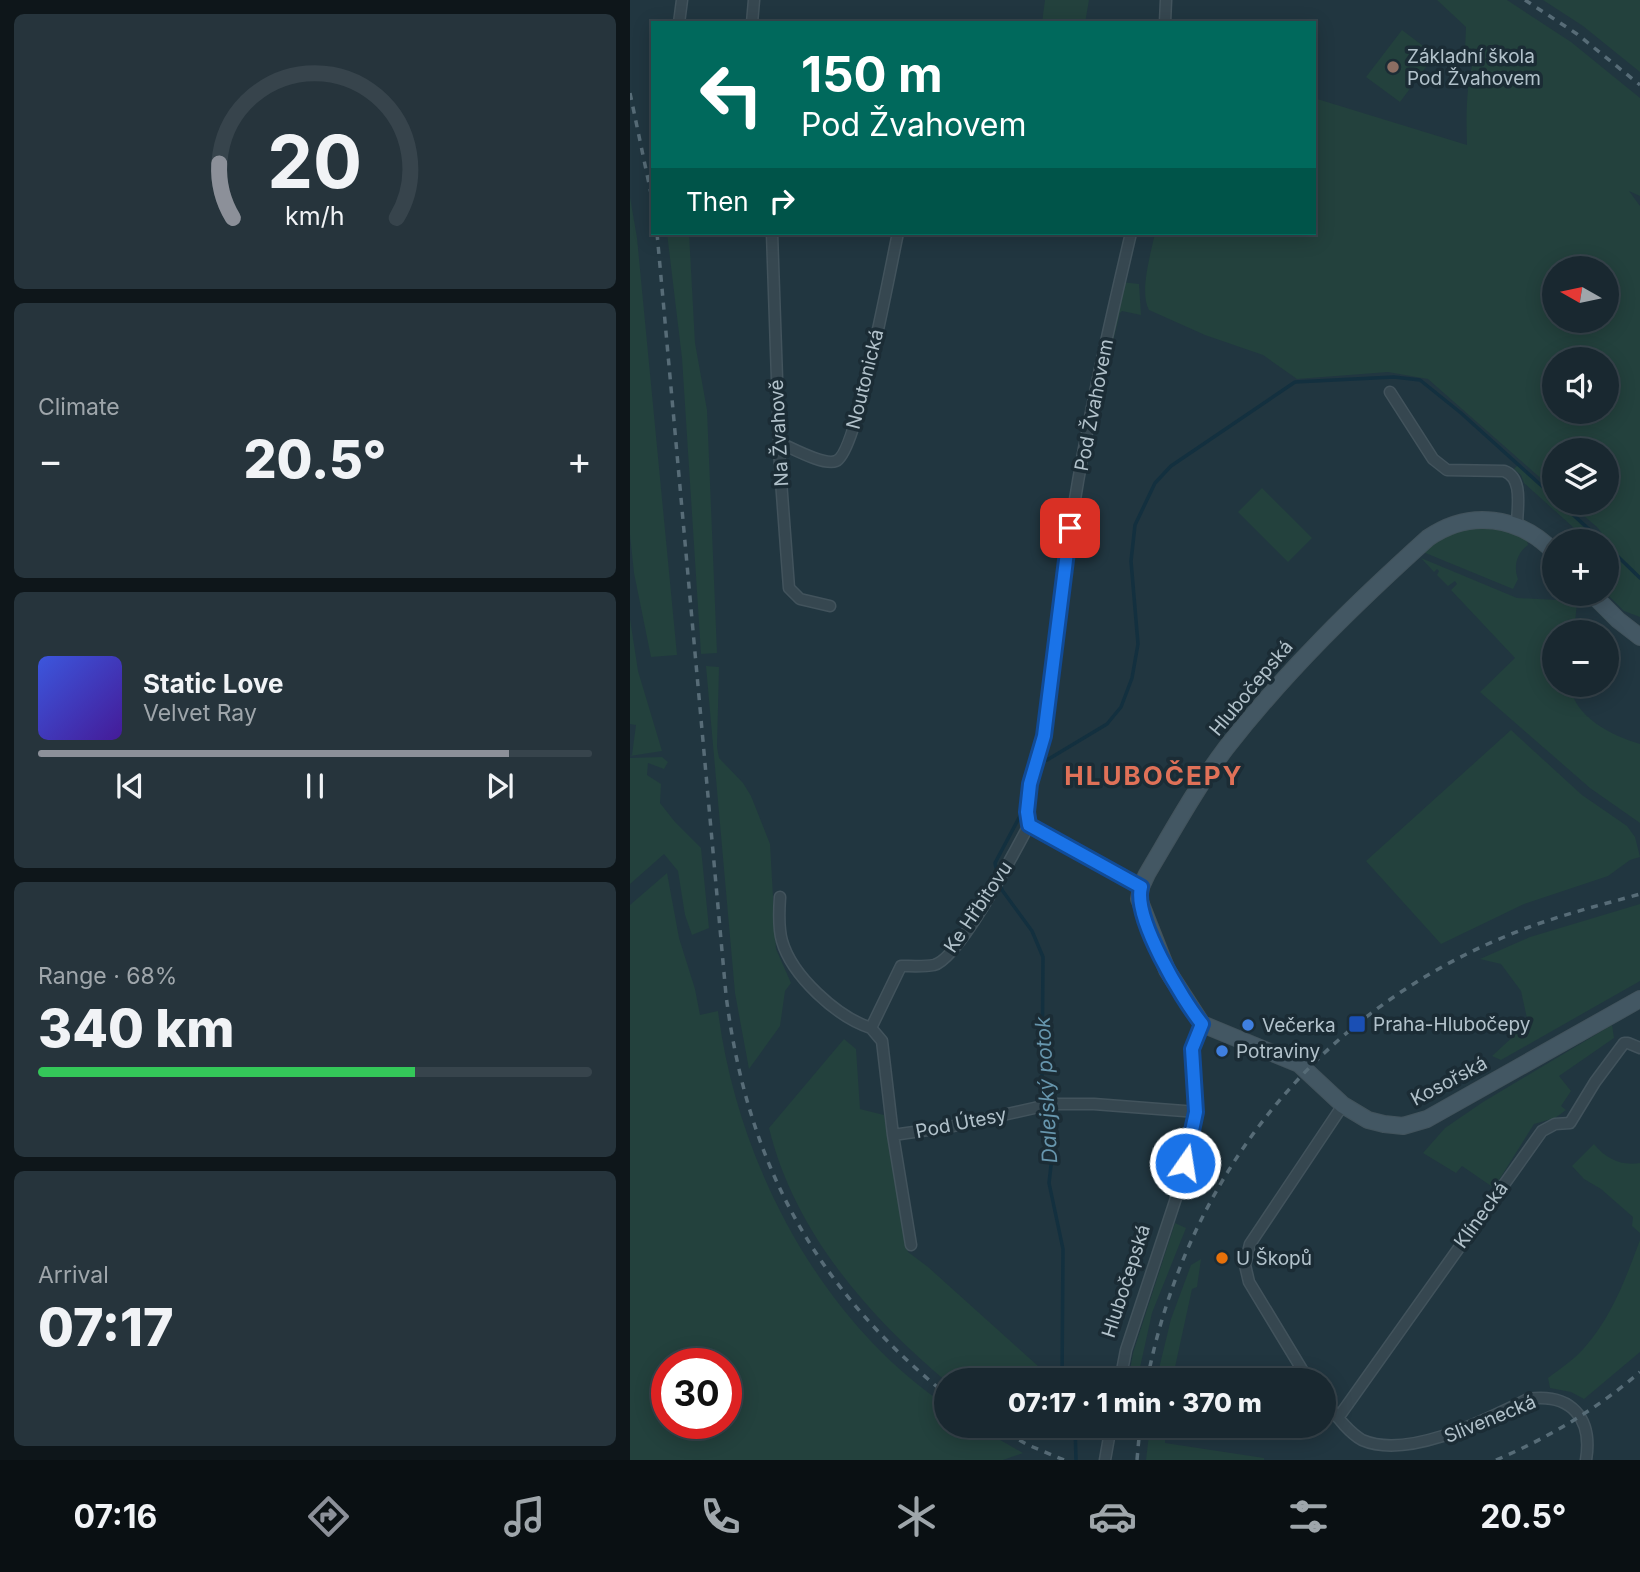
<!DOCTYPE html>
<html lang="en">
<head>
<meta charset="utf-8">
<style>
  body { margin:0; font-family:Inter,sans-serif; background:#26343c; color:#f1f3f6; height:100vh; display:flex; flex-direction:column; font-size:26px; white-space:nowrap }
  * { box-sizing:border-box; margin:0 }
  p { font-size:23px; color:#9fa6ab }
  .icon { flex:none; width:38px; height:38px; fill:none; stroke:currentColor; stroke-width:2; stroke-linecap:round; stroke-linejoin:round }
  .map { position:relative; flex:1; overflow:hidden }
  .side { display:flex; flex-direction:column; gap:14px; padding:14px; background:#0e161a; width:630px }
  .side>* { flex:none }
  .banner { position:absolute; left:21px; top:21px; width:665px; height:214px; border-radius:0px; box-shadow:0 4px 18px #0003,0 0 0 2px #37444c; background:#00695c; color:#fff; overflow:hidden }
  .needle { width:46px; rotate:279deg }
  .fabs { position:absolute; left:912px; top:256px; display:grid; gap:14px }
  .fabs a { display:grid; place-items:center; width:77px; height:77px; border-radius:50%; background:#192830; box-shadow:0 4px 18px #0003,0 0 0 2px #37444c; font-size:35px }
  .speed { position:absolute; left:21px; top:1348px; display:flex; gap:14px; font-size:35px; font-weight:700; text-align:center }
  .speed>* { display:grid; place-content:center; width:91px; height:91px; border-radius:50%; background:#192830; box-shadow:0 4px 18px #0003,0 0 0 2px #37444c; line-height:1 }
  .speed .limit { border:10px solid #d22; background:#fff; color:#111 }
  .pin { position:absolute; display:grid; place-items:center; width:60px; height:60px; color:#fff; margin:-30px; border-radius:14px; box-shadow:0 4px 10px #0006 }
  .me { position:absolute; width:77px; margin:-38px; rotate:13deg; stroke-linejoin:round; filter:drop-shadow(0 0 5px #0008) }
  .turn { display:flex; align-items:center; gap:24px; height:147px; padding:0 35px; font-size:32px }
  .turn .icon { width:91px; height:91px; stroke-width:2.5 }
  .turn b { display:block; font-size:49px; line-height:60px }
  .then { display:flex; align-items:center; height:66px; padding:0 35px; background:#0003; gap:14px; font-size:26px }
  .big { font-size:52px; font-weight:800; line-height:1.1 }
  .side .tile { flex:1; display:flex; flex-direction:column; justify-content:center; gap:10px; min-width:0; padding:0 24px; border-radius:10px; background:#26343c }
  .side .dial { align-items:center; gap:0 }
  .dial svg { height:182px; overflow:visible; fill:none; stroke:#37444c; stroke-width:7; stroke-linecap:round; text-anchor:middle }
  .dial text { fill:#f1f3f6; stroke:none }
  .song { display:flex; align-items:center; gap:21px }
  .cover { width:84px; height:84px; border-radius:10px; background:linear-gradient(135deg,hsl(230 70% 55%),hsl(260 70% 35%)) }
  .played { height:7px; border-radius:4px; background:linear-gradient(90deg,#8c9099 85%,#37444c 85%) }
  .keys { display:flex; justify-content:space-around; direction:ltr }
  .heat { display:flex; justify-content:space-between; align-items:center; font-size:38px; direction:ltr }
  .charge { height:10px; border-radius:5px; background:linear-gradient(90deg,#34c759 68%,#37444c 0) }
  .trip { position:absolute; left:304px; top:1368px; width:402px; height:70px; border-radius:35px; background:#192830; box-shadow:0 4px 18px #0003,0 0 0 2px #37444c; font-weight:800; line-height:70px; text-align:center }
  .dock { display:flex; height:112px; justify-content:space-around; align-items:center; background:#0a1013; color:#9fa6ab }
  .dock .icon { width:49px; height:49px }
  .dock .current { color:#8c9099 }
  .dock b { font-size:32px; color:#f1f3f6 }
  main { display:flex; flex:1; min-height:0 }
  .map>svg:first-child { display:block }
  .green { fill:#23413d; fill-rule:evenodd }
  .lines { fill:none; stroke-linecap:round; stroke-linejoin:round }
  .stream { stroke:#13303f; stroke-width:3.5 }
  .street-casing { stroke:#42535c; stroke-width:13 }
  .secondary-casing { stroke:#42535c; stroke-width:18 }
  .street { stroke:#364750; stroke-width:10 }
  .secondary { stroke:#435763; stroke-width:16 }
  .rail { stroke:#576c77; stroke-width:3.5; stroke-dasharray:7 7; stroke-linecap:butt }
  .route-casing { stroke:#114b97; stroke-width:18 }
  .route { stroke:#1a73e8; stroke-width:12 }
  .education-dot { fill:#8d6e63; stroke:#1b2c35; stroke-width:2.5 }
  .transit-dot { fill:#1a4fb4; stroke:#1b2c35; stroke-width:2.5 }
  .shop-dot { fill:#3f7fe0; stroke:#1b2c35; stroke-width:2.5 }
  .food-dot { fill:#e8710a; stroke:#1b2c35; stroke-width:2.5 }
  .labels { text-anchor:middle; dominant-baseline:central; stroke-width:7; stroke-linejoin:round; paint-order:stroke }
  .poi-label { font-size:19px; fill:#b2c2cb; stroke:#1b2c35; text-anchor:start }
  .street-label { font-size:19px; fill:#b2c2cb; stroke:#1b2c35 }
  .water-label { font-size:21px; font-style:italic; fill:#6796ad; stroke:#1b2c35 }
  .district-label { font-size:26px; font-weight:bold; letter-spacing:2px; fill:#e07158; stroke:#1b2c35 }
</style>
</head>
<body>
<main>
<section class="side">
<div class="tile dial"><svg viewBox="0 0 100 80">
<path d="M14 69A42 42 0 1 1 86 69"/>
<path d="M14 69A42 42 0 0 1 8 45" stroke="#8c9099"/>
<text x="50" y="56" font-size="32" font-weight="700">20</text>
<text x="50" y="72" font-size="11">km/h</text>
</svg></div>
<div class="tile"><p>Climate</p>
<div class="heat"><a>−</a><b class="big">20.5°</b><a>+</a></div>
</div>
<div class="tile">
<div class="song"><i class="cover"></i><div><b>Static Love</b><p>Velvet Ray</p></div></div>
<div class="played"></div>
<div class="keys"><svg class="icon" aria-label="previous" viewBox="0 0 24 24"><path d="M18 5L8 12l10 7zM5 5v14"/></svg><svg class="icon" aria-label="pause" viewBox="0 0 24 24"><path d="M8 5v14M16 5v14"/></svg><svg class="icon" aria-label="next" viewBox="0 0 24 24"><path d="M6 5l10 7-10 7zM19 5v14"/></svg></div>
</div>
<div class="tile"><p>Range · 68%</p><b class="big">340 km</b><div class="charge"></div></div>
<div class="tile"><p>Arrival</p><b class="big">07:17</b></div>
</section>
<div class="map">
<svg width="1010" height="1460" viewBox="0 0 1010 1460">
  <rect width="100%" height="100%" fill="#213640"/>
  <path class="green" d="M415 0H459L455 23H412Z
    M807 0H877L941 42 1010 98V196L999 191 1010 206V617L994 611 976 593V550L979 544 968 528 938 502H976V450H924V490L798 379 758 372 667 379 633 355 575 335 519 310C509 292 521 253 525 233H684V98L837 145C836 115 836 87 844 58L835 51 836 27ZM924 268H976V320H924ZM924 359H976V411H924Z
    M913 0H1010V72L953 26Z
    M772 30 805 55 770 102 736 77Z
    M0 197 7 238 47 655 21 657 4 573 0 535Z
    M37 233H59L65 343 77 410 87 653 71 654 52 358Z
    M491 282 509 284 511 315 492 311 490 313 482 345 479 344Z
    M888 465 924 498V502H929L967 541H960L962 538 956 533 953 536 894 483 891 475 884 469Z
    M632 488 682 538 658 562 608 512Z
    M846 527 874 529 897 540 898 545C887 553 883 566 888 579L883 589 793 552C810 539 824 531 846 527Z
    M791 558 887 598 946 601 947 603 944 632H924V684H940C943 717 983 736 1010 744V823L960 788 850 692 885 658 821 590 827 584 825 581 818 586 807 575 809 571 807 569 804 572Z
    M0 619 8 671 32 751 0 756 2 755 6 725 0 724Z
    M76 666 89 667 87 747 89 758 113 783 121 796 140 844 146 949 161 983 155 991 150 1026 119 1069 105 993Z
    M881 730 952 795 997 826 1005 837 1010 857 1000 860 978 876 894 904 811 944 736 861Z
    M32 757 38 762 34 769 18 763 17 775 31 784 30 803 45 822 71 848 79 928 62 935 55 915 48 871 34 854 0 884V758Z
    M37 873 49 938 65 989 70 1015 88 1011C107 1161 189 1320 317 1406V1426H346L393 1453 373 1460H0V905ZM96 1363V1423H37V1363Z
    M1010 904V981L871 1060 862 1056 898 1023 891 991 871 964 850 959 900 937Z
    M982 1025 984 1038 929 1076 941 1091 931 1106 936 1110 925 1118 904 1124 864 1188 832 1166 826 1173 793 1153 815 1128 853 1102Z
    M214 1039 226 1049 230 1109 254 1115 278 1252 298 1267 408 1366 410 1381 317 1382C238 1316 164 1231 139 1128Z
    M964 1144C976 1159 991 1166 1010 1163V1233L1002 1226 1003 1217 971 1189 954 1179 942 1166Z
    M545 1223 556 1228 522 1313 507 1381H498L503 1353Z
    M1010 1240V1352L954 1399 941 1392 920 1388 918 1378C931 1368 945 1359 955 1347 982 1316 996 1278 1010 1240Z
    M571 1259 567 1287 562 1289 542 1381H526L541 1319 561 1265Z
    M520 1426H535V1443L634 1458V1460H516Z"/>
  <g class="lines">
    <path class="stream" d="M929 502 972 541
      M976 545 1010 578
      M417 760 477 724 491 707 502 678 508 644 501 561 505 525 525 483 541 466 665 382 764 377 790 380 831 413 924 497
      M368 876 365 863 390 816
      M370 883 372 890 402 931 413 957 412 1086 423 1148 419 1183 433 1249 432 1381
      M445 1426 446 1460"/>
    <g class="street-casing">
      <path id="street" d="M49 23 52 0
        M122 23 124 0
        M535 23 536 0
        M142 233 150 467 159 588 170 599 200 606
        M760 392 803 459 817 470 874 471C894 478 887 508 887 526
        M150 443C162 448 194 466 206 461 227 453 261 264 268 233
        M399 825C393 787 412 753 417 716 425 654 431 592 440 531 455 430 478 331 501 233
        M399 825 511 887
        M150 897C149 911 148 927 152 941 162 976 207 1017 241 1028
        M241 1028 271 966C281 966 294 967 304 965 329 959 385 851 399 825
        M241 1028 252 1041 263 1135 281 1245
        M263 1135 319 1127 422 1104H464L567 1112
        M490 1381 496 1350 549 1189 567 1112 562 1049 572 1024
        M679 1381 619 1282 615 1265 620 1244 713 1105
        M695 1401C706 1415 717 1431 732 1440 778 1460 855 1420 898 1399 941 1393 963 1418 956 1460
        M708 1418 912 1131 925 1124 940 1123 965 1082 994 1043H998L1010 1048
        M475 1460 481 1426"/>
    </g>
    <g class="secondary-casing">
      <path id="secondary" d="M924 552C889 516 840 509 798 538 726 603 656 671 596 748 566 788 542 832 517 874L511 887 509 899 537 970 572 1024 669 1064 713 1105 738 1120 754 1124 773 1126 797 1119 1010 999
        M961 593 988 620 1010 637"/>
    </g>
    <use href="#street" class="street"/>
    <use href="#secondary" class="secondary"/>
    <path class="rail" d="M895 0 947 34 1010 85
      M0 93 23 203
      M27 233 96 995C117 1163 185 1288 317 1395
      M517 1381C556 1180 684 1016 874 937 918 918 964 907 1010 894
      M365 1426 398 1445 434 1460
      M507 1460 510 1426
      M866 1460C918 1438 967 1409 1010 1372"/>
  </g>
  <g class="lines">
    <g class="route-casing">
      <path id="route" d="M440 528 414 736 400 784 397 812 399 825 511 887C503 918 552 999 572 1024L562 1049 566 1112 555 1163"/>
    </g>
    <use href="#route" class="route"/>
  </g>
  <circle class="education-dot" cx="763" cy="67" r="7"/>
  <rect class="transit-dot" x="718" y="1015" width="18" height="18" rx="3.5"/>
  <g class="shop-dot">
    <circle cx="618" cy="1025" r="7"/>
    <circle cx="592" cy="1051" r="7"/>
  </g>
  <circle class="food-dot" cx="592" cy="1258" r="7"/>
  <g class="labels">
    <g class="poi-label">
      <text x="777" y="56">Základní škola<tspan x="777" dy="22">Pod Žvahovem</tspan></text>
      <text x="743" y="1024">Praha-Hlubočepy</text>
      <text x="632" y="1025">Večerka</text>
      <text x="606" y="1051">Potraviny</text>
      <text x="606" y="1258">U Škopů</text>
    </g>
    <g class="street-label">
      <text transform="translate(235 379) rotate(-76)">Noutonická</text>
      <text transform="translate(464 405) rotate(-79)">Pod Žvahovem</text>
      <text transform="translate(149 433) rotate(-93)">Na Žvahově</text>
      <text transform="translate(621 688) rotate(-50)">Hlubočepská</text>
      <text transform="translate(348 907) rotate(-56)">Ke Hřbitovu</text>
      <text transform="translate(819 1081) rotate(-28)">Kosořská</text>
      <text transform="translate(331 1123) rotate(-11)">Pod Útesy</text>
      <text transform="translate(851 1215) rotate(-54)">Klínecká</text>
      <text transform="translate(496 1281) rotate(-72)">Hlubočepská</text>
      <text transform="translate(860 1419) rotate(-22)">Slivenecká</text>
    </g>
    <g class="water-label">
      <text transform="translate(416 1090) rotate(-93)">Dalejský potok</text>
    </g>
    <g class="district-label">
      <text x="524" y="775">HLUBOČEPY</text>
    </g>
  </g>
</svg>
<div class="fabs">
<a><svg class="needle" viewBox="-14 -14 28 28"><path d="M0-13l5 13h-10z" fill="#e53935"/><path d="M0 13l5-13h-10z" fill="#9fa6ab"/></svg></a>
<a><svg class="icon" aria-label="sound" viewBox="0 0 24 24"><path d="M4 9h4l5-4v14l-5-4H4zM17 9q2 3 0 6"/></svg></a>
<a><svg class="icon" aria-label="layers" viewBox="0 0 24 24"><path d="M12 4l9 5-9 5-9-5zM3 14l9 5 9-5"/></svg></a>
<a>+</a>
<a>−</a>
</div>
<div class="speed"><div class="limit">30</div></div>
<div class="pin" style="left:440px;top:528px;background:#d93025"><svg class="icon" aria-label="arrive" viewBox="0 0 24 24"><path d="M6 21V4h12l-3 4 3 4H6"/></svg></div>
<svg class="me" style="left:555px;top:1163px" viewBox="-20 -20 40 40"><circle r="17" fill="#1a73e8" stroke="#fff" stroke-width="3"/><path d="M0-11L8 9 0 5-8 9z" fill="#fff"/></svg>
<div class="trip">07:17 · 1 min · 370 m</div>
<div class="banner">
<div class="turn"><svg class="icon" aria-label="left" viewBox="0 0 24 24"><path d="M17 20v-9H6M10 6l-5 5 5 5"/></svg><div><b>150 m</b>Pod Žvahovem</div></div>
<div class="then">Then<svg class="icon" aria-label="right" viewBox="0 0 24 24"><path d="M7 20v-9h11M14 6l5 5-5 5"/></svg></div>
</div>
</div>
</main>
<nav class="dock">
<b>07:16</b>
<svg class="icon current" aria-label="directions" viewBox="0 0 24 24"><path d="M12 3l9 9-9 9-9-9zM9 14v-3h6M13 9l2 2-2 2"/></svg>
<svg class="icon" aria-label="music" viewBox="0 0 24 24"><path d="M9 18V5l10-2v13"/><circle cx="6" cy="18" r="3"/><circle cx="16" cy="16" r="3"/></svg>
<svg class="icon" aria-label="phone" viewBox="0 0 24 24"><path d="M5 4h4l2 5-3 2q2 4 5 5l2-3 5 2v4C11 20 4 13 5 4z"/></svg>
<svg class="icon" aria-label="climate" viewBox="0 0 24 24"><path d="M12 3v18M4 7l16 10M4 17L20 7"/></svg>
<svg class="icon" aria-label="car" viewBox="0 0 24 24"><path d="M5 17H2v-5l4-1 3-4h7l3 4 3 1v5h-3M9 17h6M6 11h13"/><circle cx="7" cy="17" r="2"/><circle cx="17" cy="17" r="2"/></svg>
<svg class="icon" aria-label="filters" viewBox="0 0 24 24"><path d="M4 7h16M4 17h16"/><circle cx="9" cy="7" r="2"/><circle cx="15" cy="17" r="2"/></svg>
<b>20.5°</b>
</nav>
</body>
</html>
